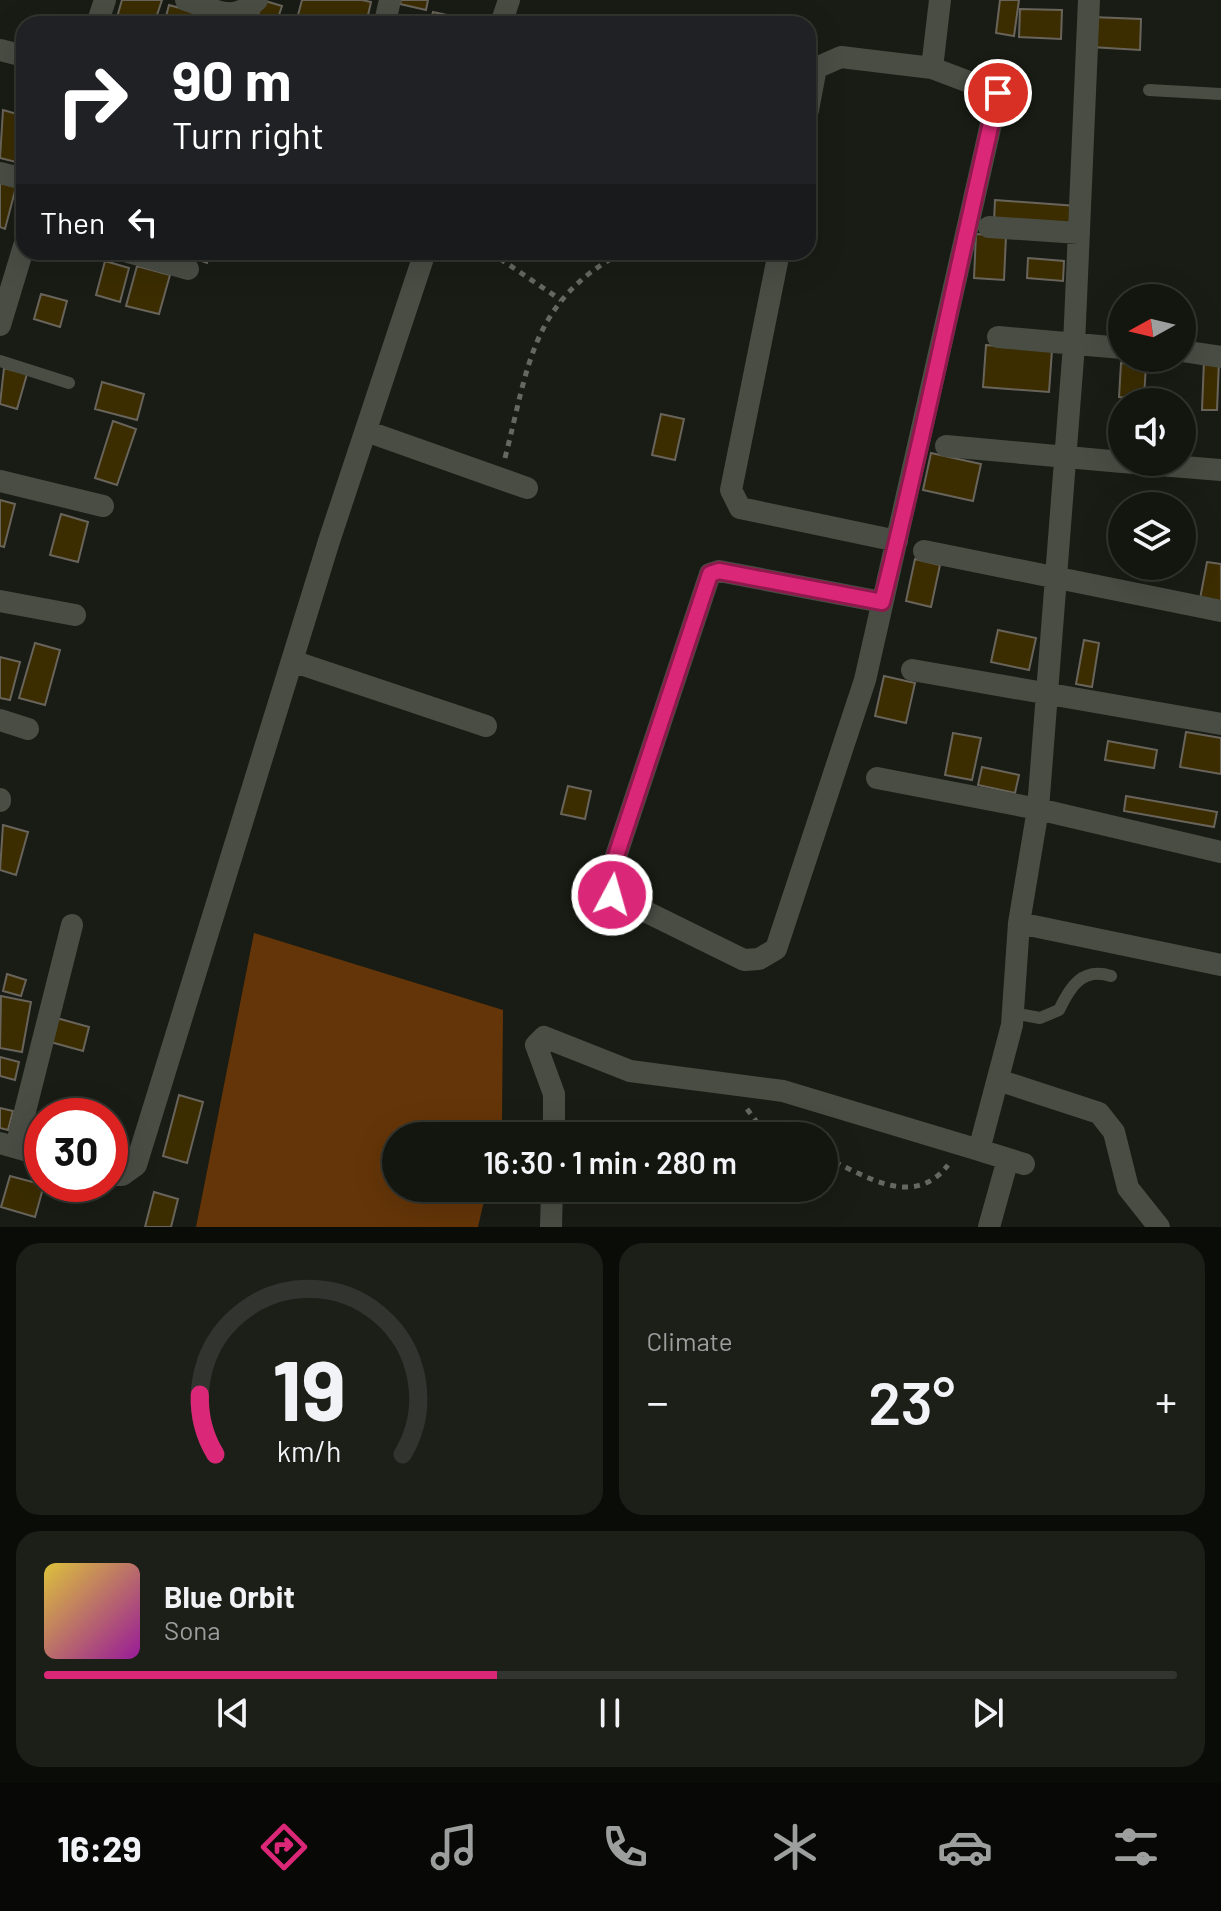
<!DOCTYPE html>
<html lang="en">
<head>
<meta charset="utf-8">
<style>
  body { margin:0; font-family:Barlow,sans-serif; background:#1c1e18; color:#f1f3f6; height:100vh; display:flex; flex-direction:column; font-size:30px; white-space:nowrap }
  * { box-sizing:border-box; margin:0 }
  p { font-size:26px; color:#9d9f9e }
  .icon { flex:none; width:44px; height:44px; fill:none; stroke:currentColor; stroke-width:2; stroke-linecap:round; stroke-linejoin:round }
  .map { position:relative; height:1227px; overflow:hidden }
  .panel { display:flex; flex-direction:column; gap:16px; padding:16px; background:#0a0c08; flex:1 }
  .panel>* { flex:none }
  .banner { position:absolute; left:16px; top:16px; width:800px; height:244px; border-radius:24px; box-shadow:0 8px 32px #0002,0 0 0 2px #32342f; background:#202124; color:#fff; overflow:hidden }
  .needle { width:52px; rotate:262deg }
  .tools { position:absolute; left:1108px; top:284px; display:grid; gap:16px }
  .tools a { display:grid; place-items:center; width:88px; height:88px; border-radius:50%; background:#13150f; box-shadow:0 8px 32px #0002,0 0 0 2px #32342f; font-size:40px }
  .speed { position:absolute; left:24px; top:1098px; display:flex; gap:16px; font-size:40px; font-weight:700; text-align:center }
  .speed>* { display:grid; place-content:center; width:104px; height:104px; border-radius:50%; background:#13150f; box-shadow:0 8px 32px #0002,0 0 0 2px #32342f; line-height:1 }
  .speed .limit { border:12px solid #d22; background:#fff; color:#111 }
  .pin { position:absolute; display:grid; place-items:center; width:68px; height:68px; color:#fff; margin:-34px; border:4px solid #fff; border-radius:50%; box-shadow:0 2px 8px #0007 }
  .me { position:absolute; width:88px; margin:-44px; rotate:6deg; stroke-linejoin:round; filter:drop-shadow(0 0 6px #0008) }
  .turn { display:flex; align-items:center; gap:28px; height:168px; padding:0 24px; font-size:36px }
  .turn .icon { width:104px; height:104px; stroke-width:2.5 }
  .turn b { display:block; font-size:56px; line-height:68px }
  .then { display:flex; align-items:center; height:76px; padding:0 24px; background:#0003; gap:16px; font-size:30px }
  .big { font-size:60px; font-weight:600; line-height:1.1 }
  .panel .tile { flex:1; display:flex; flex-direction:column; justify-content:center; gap:12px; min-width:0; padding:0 28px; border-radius:24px; background:#1c1e18 }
  .panel .dial { align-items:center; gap:0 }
  .dial svg { height:208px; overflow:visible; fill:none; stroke:#32342f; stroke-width:7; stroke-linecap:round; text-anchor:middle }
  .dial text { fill:#f1f3f6; stroke:none }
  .song { display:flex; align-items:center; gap:24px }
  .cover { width:96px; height:96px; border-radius:12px; background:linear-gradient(135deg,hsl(50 70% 55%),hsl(300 70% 35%)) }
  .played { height:8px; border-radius:4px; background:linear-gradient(90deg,#db2777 40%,#32342f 40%) }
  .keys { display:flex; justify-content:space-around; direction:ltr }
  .heat { display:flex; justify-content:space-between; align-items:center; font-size:44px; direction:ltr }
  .panel .tiles { flex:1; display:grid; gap:16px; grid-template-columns:1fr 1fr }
  .tile:last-child { grid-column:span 2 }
  .trip { position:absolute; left:382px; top:1122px; width:456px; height:80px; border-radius:40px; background:#13150f; box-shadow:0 8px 32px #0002,0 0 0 2px #32342f; font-weight:600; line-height:80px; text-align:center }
  .dock { display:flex; height:128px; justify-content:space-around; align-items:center; background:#080806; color:#9d9f9e }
  .dock .icon { width:56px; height:56px }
  .dock .selected { color:#db2777 }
  .dock b { font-size:36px; color:#f1f3f6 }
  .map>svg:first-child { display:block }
  .forest { fill:#643508 }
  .building { fill:#3b2d00; stroke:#68645b; stroke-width:2 }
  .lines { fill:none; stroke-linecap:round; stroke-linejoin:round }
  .path { stroke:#656861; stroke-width:5; stroke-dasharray:6 6; stroke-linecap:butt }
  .service { stroke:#494d44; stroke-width:12 }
  .minor { stroke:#494d44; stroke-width:22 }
  .tertiary { stroke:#494d44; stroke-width:22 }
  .route-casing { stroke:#8e194d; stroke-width:20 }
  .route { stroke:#db2777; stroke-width:14 }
</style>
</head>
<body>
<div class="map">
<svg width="1221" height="1227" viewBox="0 0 1221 1227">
  <rect width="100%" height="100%" fill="#191c14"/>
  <path class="forest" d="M254 933 503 1010 502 1119 499 1136H396V1188H487L478 1227H196Z"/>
  <path class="building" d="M122 0H162L154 24H115Z
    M262 0 282 6 276 24 256 22Z
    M302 0H362L371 2 366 24H334L298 15Z
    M401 0H428L426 10 400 4Z
    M1000 0H1019L1014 36 996 33Z
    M169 5 216 18 215 24H164Z
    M1020 9 1062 10 1061 39 1019 37Z
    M433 12 461 18 460 24H430Z
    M1092 17 1141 19 1140 50 1091 47Z
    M3 110 24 116 20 163 0 158Z
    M0 183 16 187 5 229 0 227Z
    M995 200 1077 206 1075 228 994 222Z
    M976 234 1006 236 1004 280 974 278Z
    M177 252H210L207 263Z
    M1028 258 1064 261 1063 281 1027 278Z
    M105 261 129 268 120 302 96 295Z
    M137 266 170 275 159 314 126 306Z
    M41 294 67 301 60 327 34 319Z
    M986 345 1052 350 1049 392 983 387Z
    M1204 360 1219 361 1217 410H1202Z
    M1121 363 1146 364 1144 398 1119 397Z
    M4 368 27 374 17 409 0 404Z
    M102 382 144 394 137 420 95 409Z
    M661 414 684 419 675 460 652 455Z
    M113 421 136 429 117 485 95 478Z
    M931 453 981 464 973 501 923 490Z
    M0 500 15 504 4 547 0 546Z
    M61 514 88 522 78 562 50 555Z
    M915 559 940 565 931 607 906 601Z
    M1207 562 1221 564V608L1199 604Z
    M998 630 1036 638 1029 670 991 662Z
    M1084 640 1099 643 1092 687 1076 684Z
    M35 643 60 650 45 705 19 698Z
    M0 657 20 662 10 700 0 698Z
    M884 676 915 683 906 723 875 716Z
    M1186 732 1221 738V774L1180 767Z
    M953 733 981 738 972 780 945 775Z
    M1108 741 1157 750 1154 768 1105 760Z
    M982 767 1019 775 1015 793 978 785Z
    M568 786 591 791 585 819 561 814Z
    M1126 796 1217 812 1214 827 1124 811Z
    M3 825 28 832 16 875 0 870Z
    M7 974 26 980 21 996 3 991Z
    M1 996 31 1002 22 1052 0 1048Z
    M53 1017 89 1027 83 1051 47 1041Z
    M0 1057 19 1062 15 1080 0 1076Z
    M179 1095 203 1102 187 1163 163 1156Z
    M0 1108 13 1111 8 1130 0 1128Z
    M10 1176 44 1185 35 1217 1 1207Z
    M154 1192 178 1199 171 1227H145Z"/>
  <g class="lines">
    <path class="path" d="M490 252 561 300
      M505 458C529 365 531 301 623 252
      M747 1109 759 1125 781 1136
      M824 1157C865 1175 913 1210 948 1165"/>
    <path class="service" d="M1149 90 1221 94
      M0 361 69 383
      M1013 1013 1040 1018 1059 1010C1070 987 1082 967 1111 976"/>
    <path class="minor" d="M186 0C216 10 232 24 257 0
      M385 22 390 0
      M501 24 509 0
      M0 50 24 56
      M808 110 816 68 841 57 932 68 940 0
      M0 173 24 179
      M989 227 1079 233
      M128 252 188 269
      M779 252 731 490 740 508 897 541
      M998 337 1122 348
      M1182 351 1221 357
      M366 431 527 488
      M946 446 1122 462
      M1123 462 1221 470
      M0 481 103 506
      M924 551 1221 611
      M0 601 75 615
      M882 602 719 571 710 574 609 877 612 895 744 960 759 959 776 949 865 680 998 93 932 68
      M292 661 486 726
      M912 670 1221 724
      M0 720 28 729
      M877 778 1038 809 1221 852
      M0 801V799
      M1019 923 1221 965
      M998 1080 1099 1113 1114 1132 1128 1188 1159 1227
      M554 1136V1094L536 1045 544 1037 630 1071 783 1091 979 1150
      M0 1143 42 1155
      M16 1147 72 925
      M1024 1164 979 1150 1012 1025 1019 923 1038 809 1074 345 1089 0
      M110 1175H122L136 1165 329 541 425 252
      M551 1227 552 1188
      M989 1227 1008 1159"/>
    <path class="tertiary" d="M97 24 105 0
      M0 325 24 246"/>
  </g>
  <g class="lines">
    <g class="route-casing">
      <path id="route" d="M612 895 609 877 710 574 719 571 882 602C925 433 958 263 998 93"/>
    </g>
    <use href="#route" class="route"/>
  </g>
</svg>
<div class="tools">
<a><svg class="needle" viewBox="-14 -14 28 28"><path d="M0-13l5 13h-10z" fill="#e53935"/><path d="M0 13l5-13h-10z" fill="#9d9f9e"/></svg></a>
<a><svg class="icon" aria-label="sound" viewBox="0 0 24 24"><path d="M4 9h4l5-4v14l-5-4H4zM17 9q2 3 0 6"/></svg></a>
<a><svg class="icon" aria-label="layers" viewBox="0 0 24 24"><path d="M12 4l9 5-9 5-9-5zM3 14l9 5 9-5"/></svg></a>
</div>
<div class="speed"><div class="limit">30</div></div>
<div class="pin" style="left:998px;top:93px;background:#d93025"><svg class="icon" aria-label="arrive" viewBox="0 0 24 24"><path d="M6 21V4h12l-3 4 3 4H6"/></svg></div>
<svg class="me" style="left:612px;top:895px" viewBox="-20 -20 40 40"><circle r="17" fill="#db2777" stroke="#fff" stroke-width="3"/><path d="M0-11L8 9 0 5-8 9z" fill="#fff"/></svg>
<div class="trip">16:30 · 1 min · 280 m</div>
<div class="banner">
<div class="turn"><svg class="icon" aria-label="right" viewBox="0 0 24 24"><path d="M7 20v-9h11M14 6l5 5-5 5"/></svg><div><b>90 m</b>Turn right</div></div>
<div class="then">Then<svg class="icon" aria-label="left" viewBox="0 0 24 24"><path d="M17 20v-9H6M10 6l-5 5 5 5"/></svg></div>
</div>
</div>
<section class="panel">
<div class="tiles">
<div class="tile dial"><svg viewBox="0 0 100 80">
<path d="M14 69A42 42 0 1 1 86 69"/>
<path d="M14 69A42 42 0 0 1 8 46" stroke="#db2777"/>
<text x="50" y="56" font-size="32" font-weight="700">19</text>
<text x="50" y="72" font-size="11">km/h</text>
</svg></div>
<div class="tile"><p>Climate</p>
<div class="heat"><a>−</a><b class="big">23°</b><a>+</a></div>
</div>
<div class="tile">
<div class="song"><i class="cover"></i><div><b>Blue Orbit</b><p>Sona</p></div></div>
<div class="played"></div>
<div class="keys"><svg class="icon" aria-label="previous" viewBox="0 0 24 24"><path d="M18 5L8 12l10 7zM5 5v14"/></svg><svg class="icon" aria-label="pause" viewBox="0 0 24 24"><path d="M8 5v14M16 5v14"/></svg><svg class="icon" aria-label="next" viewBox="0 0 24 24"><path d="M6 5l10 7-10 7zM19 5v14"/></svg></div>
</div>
</div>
</section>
<nav class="dock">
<b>16:29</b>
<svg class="icon selected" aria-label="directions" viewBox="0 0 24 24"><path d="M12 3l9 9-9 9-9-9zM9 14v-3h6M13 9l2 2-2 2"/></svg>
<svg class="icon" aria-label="music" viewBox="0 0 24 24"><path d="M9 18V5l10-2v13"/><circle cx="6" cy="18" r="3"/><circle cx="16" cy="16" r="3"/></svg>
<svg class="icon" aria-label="phone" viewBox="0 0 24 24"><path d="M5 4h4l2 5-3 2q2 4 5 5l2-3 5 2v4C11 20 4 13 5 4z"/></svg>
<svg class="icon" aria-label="climate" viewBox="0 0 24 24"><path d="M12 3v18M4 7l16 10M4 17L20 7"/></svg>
<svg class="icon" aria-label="car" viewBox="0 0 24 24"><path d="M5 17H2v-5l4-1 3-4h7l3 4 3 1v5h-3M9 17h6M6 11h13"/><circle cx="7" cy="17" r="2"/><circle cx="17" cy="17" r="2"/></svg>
<svg class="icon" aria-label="filters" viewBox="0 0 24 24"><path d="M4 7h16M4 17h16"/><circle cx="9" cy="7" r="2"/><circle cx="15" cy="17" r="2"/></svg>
</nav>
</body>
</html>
